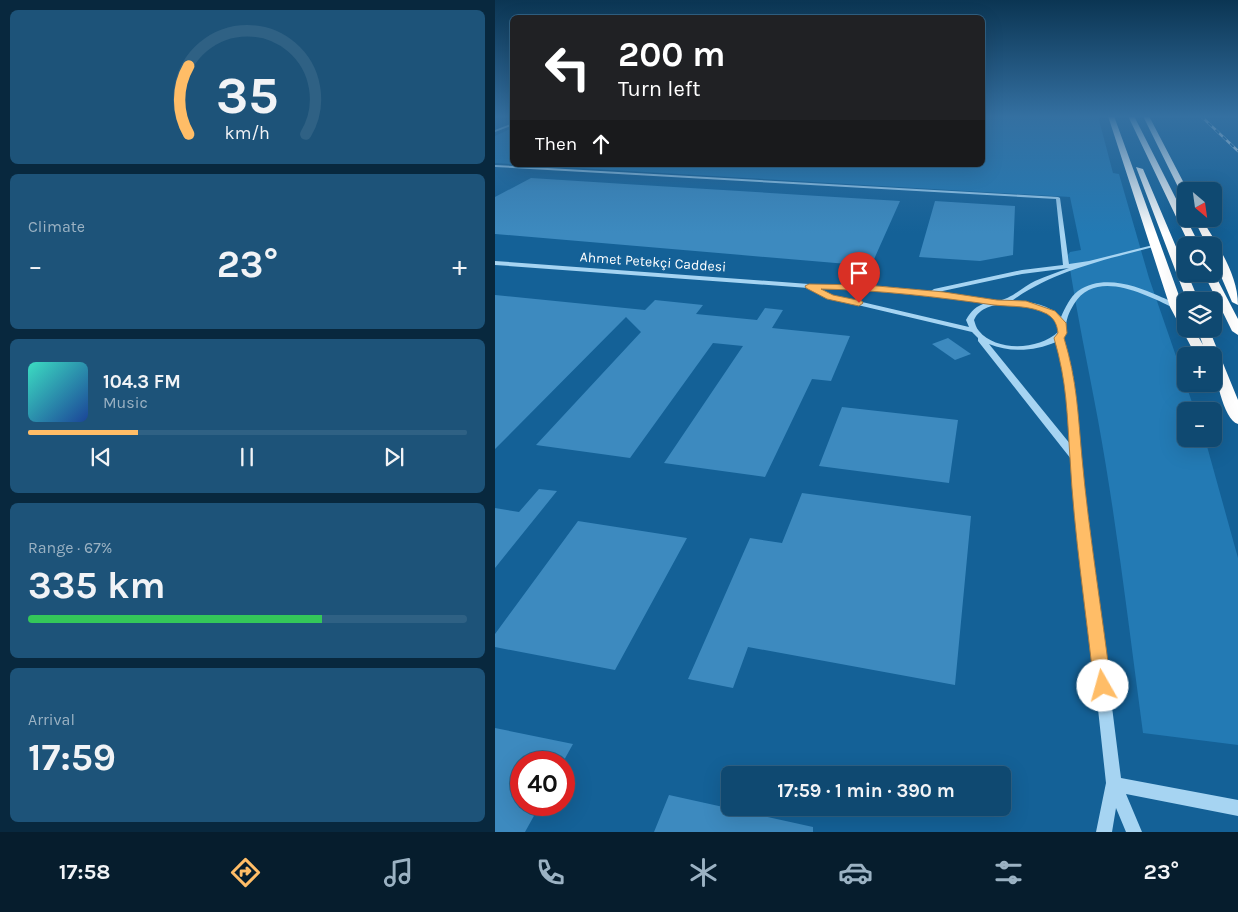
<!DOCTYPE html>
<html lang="en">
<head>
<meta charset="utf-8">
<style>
  body { margin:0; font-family:Karla,sans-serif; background:#1d5379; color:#f1f3f6; height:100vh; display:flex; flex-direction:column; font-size:19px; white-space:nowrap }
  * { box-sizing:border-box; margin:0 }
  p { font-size:16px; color:#9bb2c3 }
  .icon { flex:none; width:28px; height:28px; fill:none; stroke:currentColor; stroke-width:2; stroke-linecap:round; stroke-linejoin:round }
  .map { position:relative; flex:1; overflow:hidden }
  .details { display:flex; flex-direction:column; gap:10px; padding:10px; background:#08283e; width:495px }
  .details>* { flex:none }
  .top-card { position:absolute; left:15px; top:15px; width:475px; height:152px; border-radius:8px; box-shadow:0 5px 20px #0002,0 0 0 1px #2f6184; background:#202124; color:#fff; overflow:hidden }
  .needle { width:32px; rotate:151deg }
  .buttons { position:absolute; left:682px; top:182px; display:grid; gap:10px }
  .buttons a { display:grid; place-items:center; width:45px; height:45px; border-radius:8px; background:#0f4971; box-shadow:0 5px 20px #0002,0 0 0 1px #2f6184; font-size:25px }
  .speed { position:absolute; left:15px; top:751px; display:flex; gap:10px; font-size:25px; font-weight:700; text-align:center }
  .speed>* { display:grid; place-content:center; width:65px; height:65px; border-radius:50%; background:#0f4971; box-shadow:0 5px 20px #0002,0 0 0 1px #2f6184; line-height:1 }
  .speed .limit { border:8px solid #d22; background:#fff; color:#111 }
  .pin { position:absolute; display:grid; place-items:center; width:42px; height:42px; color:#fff; margin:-51px -21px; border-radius:50% 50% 50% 0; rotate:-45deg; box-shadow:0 0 5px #0007 }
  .pin .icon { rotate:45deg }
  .me { position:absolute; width:55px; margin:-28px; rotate:353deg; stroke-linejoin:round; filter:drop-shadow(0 0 4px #0008) }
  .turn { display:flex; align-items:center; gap:18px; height:105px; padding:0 25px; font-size:22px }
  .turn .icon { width:65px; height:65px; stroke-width:2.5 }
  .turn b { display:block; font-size:35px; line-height:42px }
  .then { display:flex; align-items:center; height:48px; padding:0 25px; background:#0003; gap:10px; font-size:19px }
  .big { font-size:38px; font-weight:700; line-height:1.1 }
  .details .tile { flex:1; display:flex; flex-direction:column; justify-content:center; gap:8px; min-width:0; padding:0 18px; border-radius:8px; background:#1d5379 }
  .details .dial { align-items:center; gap:0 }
  .dial svg { height:130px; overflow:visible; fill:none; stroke:#2f6184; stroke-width:7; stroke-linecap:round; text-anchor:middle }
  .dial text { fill:#f1f3f6; stroke:none }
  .song { display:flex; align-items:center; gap:15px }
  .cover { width:60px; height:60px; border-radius:8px; background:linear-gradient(135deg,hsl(170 70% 55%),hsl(220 70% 35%)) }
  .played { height:5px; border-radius:2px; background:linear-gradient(90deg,#ffbd67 25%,#2f6184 25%) }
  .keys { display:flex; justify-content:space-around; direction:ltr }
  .heat { display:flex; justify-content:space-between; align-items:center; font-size:28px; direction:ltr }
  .charge { height:8px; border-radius:4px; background:linear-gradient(90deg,#34c759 67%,#2f6184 0) }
  .trip { position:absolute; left:226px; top:766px; width:290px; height:50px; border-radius:8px; background:#0f4971; box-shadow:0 5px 20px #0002,0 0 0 1px #2f6184; font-weight:700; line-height:50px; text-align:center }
  .menu { display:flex; height:80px; justify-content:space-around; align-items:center; background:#061d2d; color:#9bb2c3 }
  .menu .icon { width:35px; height:35px }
  .menu .selected { color:#ffbd67 }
  .menu b { font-size:22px; color:#f1f3f6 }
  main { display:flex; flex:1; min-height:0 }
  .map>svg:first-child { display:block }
  .green { fill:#237ab4 }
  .building { fill:#3d8abf }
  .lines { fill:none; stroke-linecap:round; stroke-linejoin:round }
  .minor { fill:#a6d4f2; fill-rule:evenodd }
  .highway { fill:#fff; fill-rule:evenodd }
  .rail-casing { stroke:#fff; stroke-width:2.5 }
  .rail { stroke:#146197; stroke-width:2; stroke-dasharray:5; stroke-linecap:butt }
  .route { fill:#ffbd67; stroke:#a67b43 }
  .labels { text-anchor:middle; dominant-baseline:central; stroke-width:5; stroke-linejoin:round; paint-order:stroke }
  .far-street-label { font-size:14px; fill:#fff; stroke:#146197 }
</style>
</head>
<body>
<main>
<section class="details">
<div class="tile dial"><svg viewBox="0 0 100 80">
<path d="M14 69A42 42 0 1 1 86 69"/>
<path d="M14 69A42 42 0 0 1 14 27" stroke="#ffbd67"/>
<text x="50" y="56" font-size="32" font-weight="700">35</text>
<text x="50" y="72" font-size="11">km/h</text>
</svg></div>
<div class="tile"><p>Climate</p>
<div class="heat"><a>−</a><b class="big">23°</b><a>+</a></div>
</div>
<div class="tile">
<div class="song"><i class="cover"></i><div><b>104.3 FM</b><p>Music</p></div></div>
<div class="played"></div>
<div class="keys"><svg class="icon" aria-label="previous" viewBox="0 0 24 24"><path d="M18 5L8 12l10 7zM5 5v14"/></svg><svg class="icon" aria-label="pause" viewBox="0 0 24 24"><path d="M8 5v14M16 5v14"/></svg><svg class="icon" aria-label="next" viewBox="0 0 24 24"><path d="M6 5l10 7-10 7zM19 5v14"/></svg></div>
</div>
<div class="tile"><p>Range · 67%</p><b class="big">335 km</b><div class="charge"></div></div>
<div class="tile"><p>Arrival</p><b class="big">17:59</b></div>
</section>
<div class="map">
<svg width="743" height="832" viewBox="0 0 743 832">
  <rect width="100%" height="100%" fill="#146197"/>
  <path class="green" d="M488 116H603L618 173 624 174 654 278 700 411H691V439H710L743 558V745L648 733C634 629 622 524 603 420 593 365 581 311 573 255L575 252 586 250 575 197 30 165H488Z
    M17 128V164L0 163V136Z"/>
  <path class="building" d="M36 178 130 184 405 201 376 266 0 234V197Z
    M440 201 520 206 518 255 485 261 424 257Z
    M0 295 150 310 160 300 208 305 201 314 262 320 270 308 288 310 277 328 355 336 336 381 317 379 270 477 169 463 248 346 218 343 135 458 41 445 146 332 131 317 0 449Z
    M453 338 476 354 460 360 437 344Z
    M347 407 463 420 454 483 324 466Z
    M44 489 62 491 0 568V508L24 512Z
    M307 493 476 516 460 685 253 647 238 688 193 679 255 538 287 543Z
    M83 521 192 538 120 670 0 647V634Z
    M0 728 78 744 68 762H26V805H45L30 832H0Z
    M174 795 318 827V832H159Z"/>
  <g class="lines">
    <path class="minor" d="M18 123V125L0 132V130Z
      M0 165 563 197 565 198 574 264 594 261 662 244V246C613 259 560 270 518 300 535 302 553 304 566 317 570 308 575 297 583 291 607 274 640 285 664 296 671 299 679 302 684 307L681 309 679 308C651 295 601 268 579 304 573 314 570 322 571 333L567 337C585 380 582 430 588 476 601 576 613 677 626 778L743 800V816L631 794 647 832H631L621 808 617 832H601L611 783 576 459 483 341V338L477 332 333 298 313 288 0 265V261L314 284 384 286 436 291 439 289 527 270 568 265 561 199 0 167ZM574 268C563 272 551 276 540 281 528 287 516 299 502 301L443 292 527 274ZM321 288 384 290 491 303C481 306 476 311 471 320L474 327 337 295ZM511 304C532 305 561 307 563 332 544 350 501 352 484 331 481 328 480 323 479 320 485 307 498 305 511 304ZM561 342 570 383 576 445 494 344C516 353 540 351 561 342Z"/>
    <path class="highway" d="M613 116H619L691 315V329H699L708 345 702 329H714L743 400V424C728 420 719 371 719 356H701L675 307Z
      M633 116H639L705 246H695Z
      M648 116H654L693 191H691V197L687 195Z
      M641 167 648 169 704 301H692Z
      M699 219H707C722 245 743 274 743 305L737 302 719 260V246H712Z
      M719 273 743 319V335L737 331 709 274Z"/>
    <g class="rail-casing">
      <path id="rail" d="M706 116 743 151"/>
    </g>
    <use href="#rail" class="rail"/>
  </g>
  <linearGradient id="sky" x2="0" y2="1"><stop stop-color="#0b3553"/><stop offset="0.5" stop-color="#3470a1"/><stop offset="1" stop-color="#3470a1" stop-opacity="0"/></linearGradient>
  <rect width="743" height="233" fill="url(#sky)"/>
  <path class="route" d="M314 284 371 285 449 292 502 300 531 301 560 311 571 323 572 333 569 338C582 381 583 414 587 458 594 535 607 611 616 686L614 692 608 695 602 692 599 686C591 611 579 534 575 458 572 414 572 382 559 338L563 333C562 325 560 319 552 314 534 305 518 307 499 305 442 297 385 290 326 289L338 295 367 301 368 303 364 306 332 299 311 288 310 286Z"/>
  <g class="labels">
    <g class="far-street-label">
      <text transform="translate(158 262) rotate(4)">Ahmet Petekçi Caddesi</text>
    </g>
  </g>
</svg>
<div class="buttons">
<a><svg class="needle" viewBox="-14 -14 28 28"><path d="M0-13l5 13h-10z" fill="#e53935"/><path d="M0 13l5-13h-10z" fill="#9bb2c3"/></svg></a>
<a><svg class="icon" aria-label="search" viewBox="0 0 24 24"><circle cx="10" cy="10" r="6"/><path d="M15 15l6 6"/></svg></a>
<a><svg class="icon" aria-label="layers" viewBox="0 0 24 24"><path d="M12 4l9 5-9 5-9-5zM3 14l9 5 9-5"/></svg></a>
<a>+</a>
<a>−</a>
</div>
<div class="speed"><div class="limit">40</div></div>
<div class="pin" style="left:364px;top:303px;background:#d93025"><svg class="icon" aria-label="arrive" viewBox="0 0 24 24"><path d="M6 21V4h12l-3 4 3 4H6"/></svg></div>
<svg class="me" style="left:608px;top:686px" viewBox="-20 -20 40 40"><circle r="19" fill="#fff"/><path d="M0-13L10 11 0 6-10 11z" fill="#ffbd67"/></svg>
<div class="trip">17:59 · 1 min · 390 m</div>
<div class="top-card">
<div class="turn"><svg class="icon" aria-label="left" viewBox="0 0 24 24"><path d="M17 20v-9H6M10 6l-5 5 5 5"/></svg><div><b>200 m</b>Turn left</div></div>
<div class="then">Then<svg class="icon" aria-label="ahead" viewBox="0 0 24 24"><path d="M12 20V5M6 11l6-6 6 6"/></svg></div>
</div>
</div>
</main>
<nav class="menu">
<b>17:58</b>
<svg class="icon selected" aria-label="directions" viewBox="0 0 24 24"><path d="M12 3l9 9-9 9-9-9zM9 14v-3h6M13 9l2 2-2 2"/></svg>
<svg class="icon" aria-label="music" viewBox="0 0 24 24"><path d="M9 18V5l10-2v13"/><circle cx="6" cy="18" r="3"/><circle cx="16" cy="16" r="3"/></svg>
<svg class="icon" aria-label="phone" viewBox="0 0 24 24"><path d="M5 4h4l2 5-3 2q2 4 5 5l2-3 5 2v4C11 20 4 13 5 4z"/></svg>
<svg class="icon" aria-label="climate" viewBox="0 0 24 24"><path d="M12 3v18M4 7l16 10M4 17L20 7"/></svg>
<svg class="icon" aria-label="car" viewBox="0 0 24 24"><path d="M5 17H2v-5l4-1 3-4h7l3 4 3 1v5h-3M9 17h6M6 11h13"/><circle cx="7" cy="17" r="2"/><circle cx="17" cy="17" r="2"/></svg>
<svg class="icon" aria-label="filters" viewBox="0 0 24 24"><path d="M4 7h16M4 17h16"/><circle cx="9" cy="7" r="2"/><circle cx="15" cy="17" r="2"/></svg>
<b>23°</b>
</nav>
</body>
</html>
